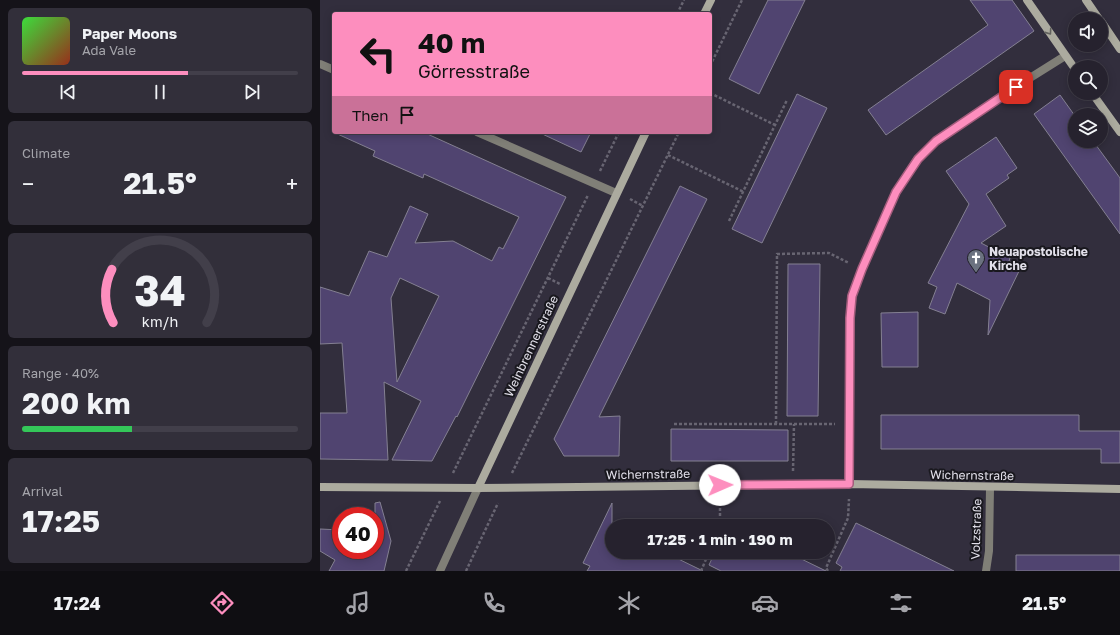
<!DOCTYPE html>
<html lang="en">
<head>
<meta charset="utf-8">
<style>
  body { margin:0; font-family:"Golos Text",sans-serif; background:#322f3a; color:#f1f3f6; height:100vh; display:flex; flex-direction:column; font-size:15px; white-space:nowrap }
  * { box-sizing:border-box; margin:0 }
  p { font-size:13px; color:#a4a4aa }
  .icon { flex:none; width:22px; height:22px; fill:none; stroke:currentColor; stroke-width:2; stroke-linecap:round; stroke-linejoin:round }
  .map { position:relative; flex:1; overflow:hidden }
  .details { display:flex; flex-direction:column; gap:8px; padding:8px; background:#151319; width:320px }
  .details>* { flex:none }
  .guide { position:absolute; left:12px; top:12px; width:380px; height:122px; border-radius:4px; box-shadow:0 2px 10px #0003,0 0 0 1px #423f4a; background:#fd8ebe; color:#111; overflow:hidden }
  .tools { position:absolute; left:748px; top:12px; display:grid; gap:8px }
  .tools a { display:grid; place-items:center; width:40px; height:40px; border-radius:50%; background:#26222e; box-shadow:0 2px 10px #0003,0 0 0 1px #423f4a; font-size:20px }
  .speed { position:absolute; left:12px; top:507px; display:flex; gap:8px; font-size:20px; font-weight:700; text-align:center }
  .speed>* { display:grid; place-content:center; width:52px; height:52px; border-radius:50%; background:#26222e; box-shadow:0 2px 10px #0003,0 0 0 1px #423f4a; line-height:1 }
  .speed .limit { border:6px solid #d22; background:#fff; color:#111 }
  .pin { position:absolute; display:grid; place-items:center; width:34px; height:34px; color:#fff; margin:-17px; border-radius:8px; box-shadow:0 2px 6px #0006 }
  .me { position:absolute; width:44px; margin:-22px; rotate:89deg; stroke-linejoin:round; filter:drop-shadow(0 0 3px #0008) }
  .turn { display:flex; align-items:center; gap:14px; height:84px; padding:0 20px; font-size:18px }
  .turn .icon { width:52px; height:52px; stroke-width:2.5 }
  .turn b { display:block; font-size:28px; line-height:34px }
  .then { display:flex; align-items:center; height:38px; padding:0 20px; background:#0003; gap:8px; font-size:15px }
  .big { font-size:30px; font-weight:700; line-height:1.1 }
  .details .tile { flex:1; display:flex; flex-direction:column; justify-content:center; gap:6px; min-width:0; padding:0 14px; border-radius:6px; background:#322f3a }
  .details .dial { align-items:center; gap:0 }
  .dial svg { height:104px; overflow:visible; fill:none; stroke:#423f4a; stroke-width:7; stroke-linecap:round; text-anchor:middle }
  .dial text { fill:#f1f3f6; stroke:none }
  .song { display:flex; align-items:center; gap:12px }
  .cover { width:48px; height:48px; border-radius:6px; background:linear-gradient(135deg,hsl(120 70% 55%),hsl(10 70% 35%)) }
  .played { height:4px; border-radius:2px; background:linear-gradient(90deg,#fd8ebe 60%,#423f4a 60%) }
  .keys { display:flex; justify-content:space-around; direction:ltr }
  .heat { display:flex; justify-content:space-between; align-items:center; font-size:22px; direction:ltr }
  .charge { height:6px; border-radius:3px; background:linear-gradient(90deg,#34c759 40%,#423f4a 0) }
  .trip { position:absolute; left:285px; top:519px; width:230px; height:40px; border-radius:20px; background:#26222e; box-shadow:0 2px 10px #0003,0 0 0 1px #423f4a; font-weight:700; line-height:40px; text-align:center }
  .tabs { display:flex; height:64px; justify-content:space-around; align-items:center; background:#0f0e12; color:#a4a4aa }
  .tabs .icon { width:28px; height:28px }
  .tabs .active { color:#fd8ebe }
  .tabs b { font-size:18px; color:#f1f3f6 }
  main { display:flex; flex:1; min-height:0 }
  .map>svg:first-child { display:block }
  .building { fill:#504470; stroke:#848092; fill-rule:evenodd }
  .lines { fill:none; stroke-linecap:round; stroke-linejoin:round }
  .path { stroke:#686572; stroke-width:2.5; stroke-dasharray:3 2; stroke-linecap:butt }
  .street { stroke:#807f77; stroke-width:8 }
  .secondary { stroke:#acab9f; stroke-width:8 }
  .oneway { stroke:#62625e }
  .route-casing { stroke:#a45c7c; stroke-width:10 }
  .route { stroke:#fd8ebe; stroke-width:7 }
  .labels { text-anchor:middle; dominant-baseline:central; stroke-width:4; stroke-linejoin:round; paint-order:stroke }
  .poi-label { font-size:12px; font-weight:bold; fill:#e2e0ea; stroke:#19181e; text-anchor:start }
  .street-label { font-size:12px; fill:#e2e0ea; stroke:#19181e }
</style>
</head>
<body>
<main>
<section class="details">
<div class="tile">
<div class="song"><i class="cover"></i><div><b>Paper Moons</b><p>Ada Vale</p></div></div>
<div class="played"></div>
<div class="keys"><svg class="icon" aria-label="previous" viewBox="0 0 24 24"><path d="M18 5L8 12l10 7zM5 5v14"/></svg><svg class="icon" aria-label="pause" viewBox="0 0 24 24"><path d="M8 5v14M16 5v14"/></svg><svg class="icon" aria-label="next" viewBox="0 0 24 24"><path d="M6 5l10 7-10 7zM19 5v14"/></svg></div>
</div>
<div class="tile"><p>Climate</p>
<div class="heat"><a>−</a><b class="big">21.5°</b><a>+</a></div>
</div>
<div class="tile dial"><svg viewBox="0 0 100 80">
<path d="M14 69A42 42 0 1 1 86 69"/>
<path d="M14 69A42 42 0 0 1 13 28" stroke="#fd8ebe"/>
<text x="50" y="56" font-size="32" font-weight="700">34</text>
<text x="50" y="72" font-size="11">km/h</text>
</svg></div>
<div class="tile"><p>Range · 40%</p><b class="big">200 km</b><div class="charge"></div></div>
<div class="tile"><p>Arrival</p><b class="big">17:25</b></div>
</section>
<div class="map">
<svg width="800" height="571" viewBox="0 0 800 571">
  <rect width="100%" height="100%" fill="#322e3d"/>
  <path class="building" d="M448 0H485L439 94 409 79Z
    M650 0H692L714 31 566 135 548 110 668 25Z
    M477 94 507 108 442 243 412 229Z
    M740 95 755 116V141H773L800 178V234L714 114Z
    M13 132H103L246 197 137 417 136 416 112 461 72 460 101 401 64 382 68 460 0 459V413H27L22 343 0 344V287L29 296 49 251 67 257 90 206 108 214 95 243 133 241 172 261 179 247 183 249 199 217 104 174 103 178 53 156 55 151ZM80 278 119 296 77 382 71 298Z
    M218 132H271L261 152Z
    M676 137 697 168 687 175 689 178 666 194 686 226 661 243 690 258 689 261 701 267 668 335 670 300 637 283 625 314 609 308 617 287 608 283 649 204 626 171Z
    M360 186 387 199 279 417 300 416 299 456H244L234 439Z
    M468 264H500L498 416H467Z
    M598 312V367H562L561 313Z
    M561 415H759V431H800V463H781V449H561Z
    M351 429 468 430V461H351Z
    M60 502 71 541 64 571H9L15 560 0 551V529L21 530V550H55V503Z
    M292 503V552H344L383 571H267L270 566 263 563Z
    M536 523 634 571H520L522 567 516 563Z
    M395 552H467L506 571H401L389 565Z
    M696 555H800V571H696Z"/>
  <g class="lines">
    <path class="path" d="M357 14 364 0
      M390 66 422 0
      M390 93 455 125
      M348 155 424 192
      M280 171 299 132
      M310 199 323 206
      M409 221 467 100
      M228 278 240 284
      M354 424H515
      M456 424 457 254 509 253 529 263
      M473 471 474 424
      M133 473 268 195
      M192 473 359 132
      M400 526V499
      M86 571 120 501
      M146 571 178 503
      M381 571 389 552
      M508 571 506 568 528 518 529 499"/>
    <path class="street" d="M0 64 14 70
      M157 132 296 193
      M529 484 530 318 532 296 542 269 576 193 597 159 616 141 686 93 745 56
      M120 571 158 488
      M666 571 669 551 670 488"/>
    <path class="secondary" d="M707 0 755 69
      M766 0 779 19
      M384 14 391 0
      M781 21 800 49
      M772 93 800 132
      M0 487 158 488 529 484 800 489
      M158 488 326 132"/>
  </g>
  <defs><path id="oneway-chevron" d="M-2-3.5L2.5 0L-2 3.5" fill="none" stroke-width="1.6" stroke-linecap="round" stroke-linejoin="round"/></defs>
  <use class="oneway" href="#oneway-chevron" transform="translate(729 32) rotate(55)"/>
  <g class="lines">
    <g class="route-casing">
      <path id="route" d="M400 485 529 484 530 318 532 296 542 269 576 192 598 159 616 141 696 87"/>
    </g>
    <use href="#route" class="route"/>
  </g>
  <defs>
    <g id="church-pin" transform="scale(0.9)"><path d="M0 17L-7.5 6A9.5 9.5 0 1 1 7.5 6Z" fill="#6b7280" stroke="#19181e"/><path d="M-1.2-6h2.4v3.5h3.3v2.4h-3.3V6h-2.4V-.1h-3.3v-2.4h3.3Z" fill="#fff"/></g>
  </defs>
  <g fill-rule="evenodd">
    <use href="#church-pin" x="656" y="258"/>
  </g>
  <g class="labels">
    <g class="poi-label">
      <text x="669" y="251">Neuapostolische<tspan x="669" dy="14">Kirche</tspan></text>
    </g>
    <g class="street-label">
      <text transform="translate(211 346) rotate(-65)">Weinbrennerstraße</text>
      <text transform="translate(328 474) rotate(-1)">Wichernstraße</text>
      <text transform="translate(652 475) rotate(1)">Wichernstraße</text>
      <text transform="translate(656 529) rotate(-88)">Volzstraße</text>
    </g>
  </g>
</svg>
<div class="tools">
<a><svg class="icon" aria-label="sound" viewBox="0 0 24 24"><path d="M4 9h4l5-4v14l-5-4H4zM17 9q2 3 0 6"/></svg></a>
<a><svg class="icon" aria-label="search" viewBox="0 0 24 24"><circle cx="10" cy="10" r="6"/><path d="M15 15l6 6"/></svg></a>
<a><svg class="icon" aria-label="layers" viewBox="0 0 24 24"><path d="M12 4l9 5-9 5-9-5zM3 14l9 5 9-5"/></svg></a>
</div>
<div class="speed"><div class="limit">40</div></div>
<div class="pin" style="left:696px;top:87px;background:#d93025"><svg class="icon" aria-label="arrive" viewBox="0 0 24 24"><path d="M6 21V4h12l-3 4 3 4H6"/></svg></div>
<svg class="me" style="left:400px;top:485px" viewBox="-20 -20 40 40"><circle r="19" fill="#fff"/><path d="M0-13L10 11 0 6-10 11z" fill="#fd8ebe"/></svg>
<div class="trip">17:25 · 1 min · 190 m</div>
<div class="guide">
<div class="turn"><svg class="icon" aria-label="left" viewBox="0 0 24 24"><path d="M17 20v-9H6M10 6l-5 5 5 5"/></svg><div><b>40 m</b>Görresstraße</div></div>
<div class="then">Then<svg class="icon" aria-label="arrive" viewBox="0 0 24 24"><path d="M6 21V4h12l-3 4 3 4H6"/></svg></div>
</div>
</div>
</main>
<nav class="tabs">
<b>17:24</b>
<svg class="icon active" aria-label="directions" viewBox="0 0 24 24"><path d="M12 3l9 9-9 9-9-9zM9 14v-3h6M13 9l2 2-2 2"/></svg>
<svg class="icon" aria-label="music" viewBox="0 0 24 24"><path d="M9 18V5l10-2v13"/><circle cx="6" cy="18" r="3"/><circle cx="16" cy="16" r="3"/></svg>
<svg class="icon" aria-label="phone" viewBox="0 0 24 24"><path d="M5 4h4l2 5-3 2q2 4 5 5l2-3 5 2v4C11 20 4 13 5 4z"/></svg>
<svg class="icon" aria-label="climate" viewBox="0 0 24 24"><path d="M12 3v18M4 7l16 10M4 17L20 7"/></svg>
<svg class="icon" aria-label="car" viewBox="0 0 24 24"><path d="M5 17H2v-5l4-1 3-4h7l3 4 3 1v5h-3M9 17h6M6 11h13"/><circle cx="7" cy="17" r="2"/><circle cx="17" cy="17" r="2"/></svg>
<svg class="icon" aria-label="filters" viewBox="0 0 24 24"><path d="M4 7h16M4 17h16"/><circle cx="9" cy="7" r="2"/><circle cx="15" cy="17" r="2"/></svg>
<b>21.5°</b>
</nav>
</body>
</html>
